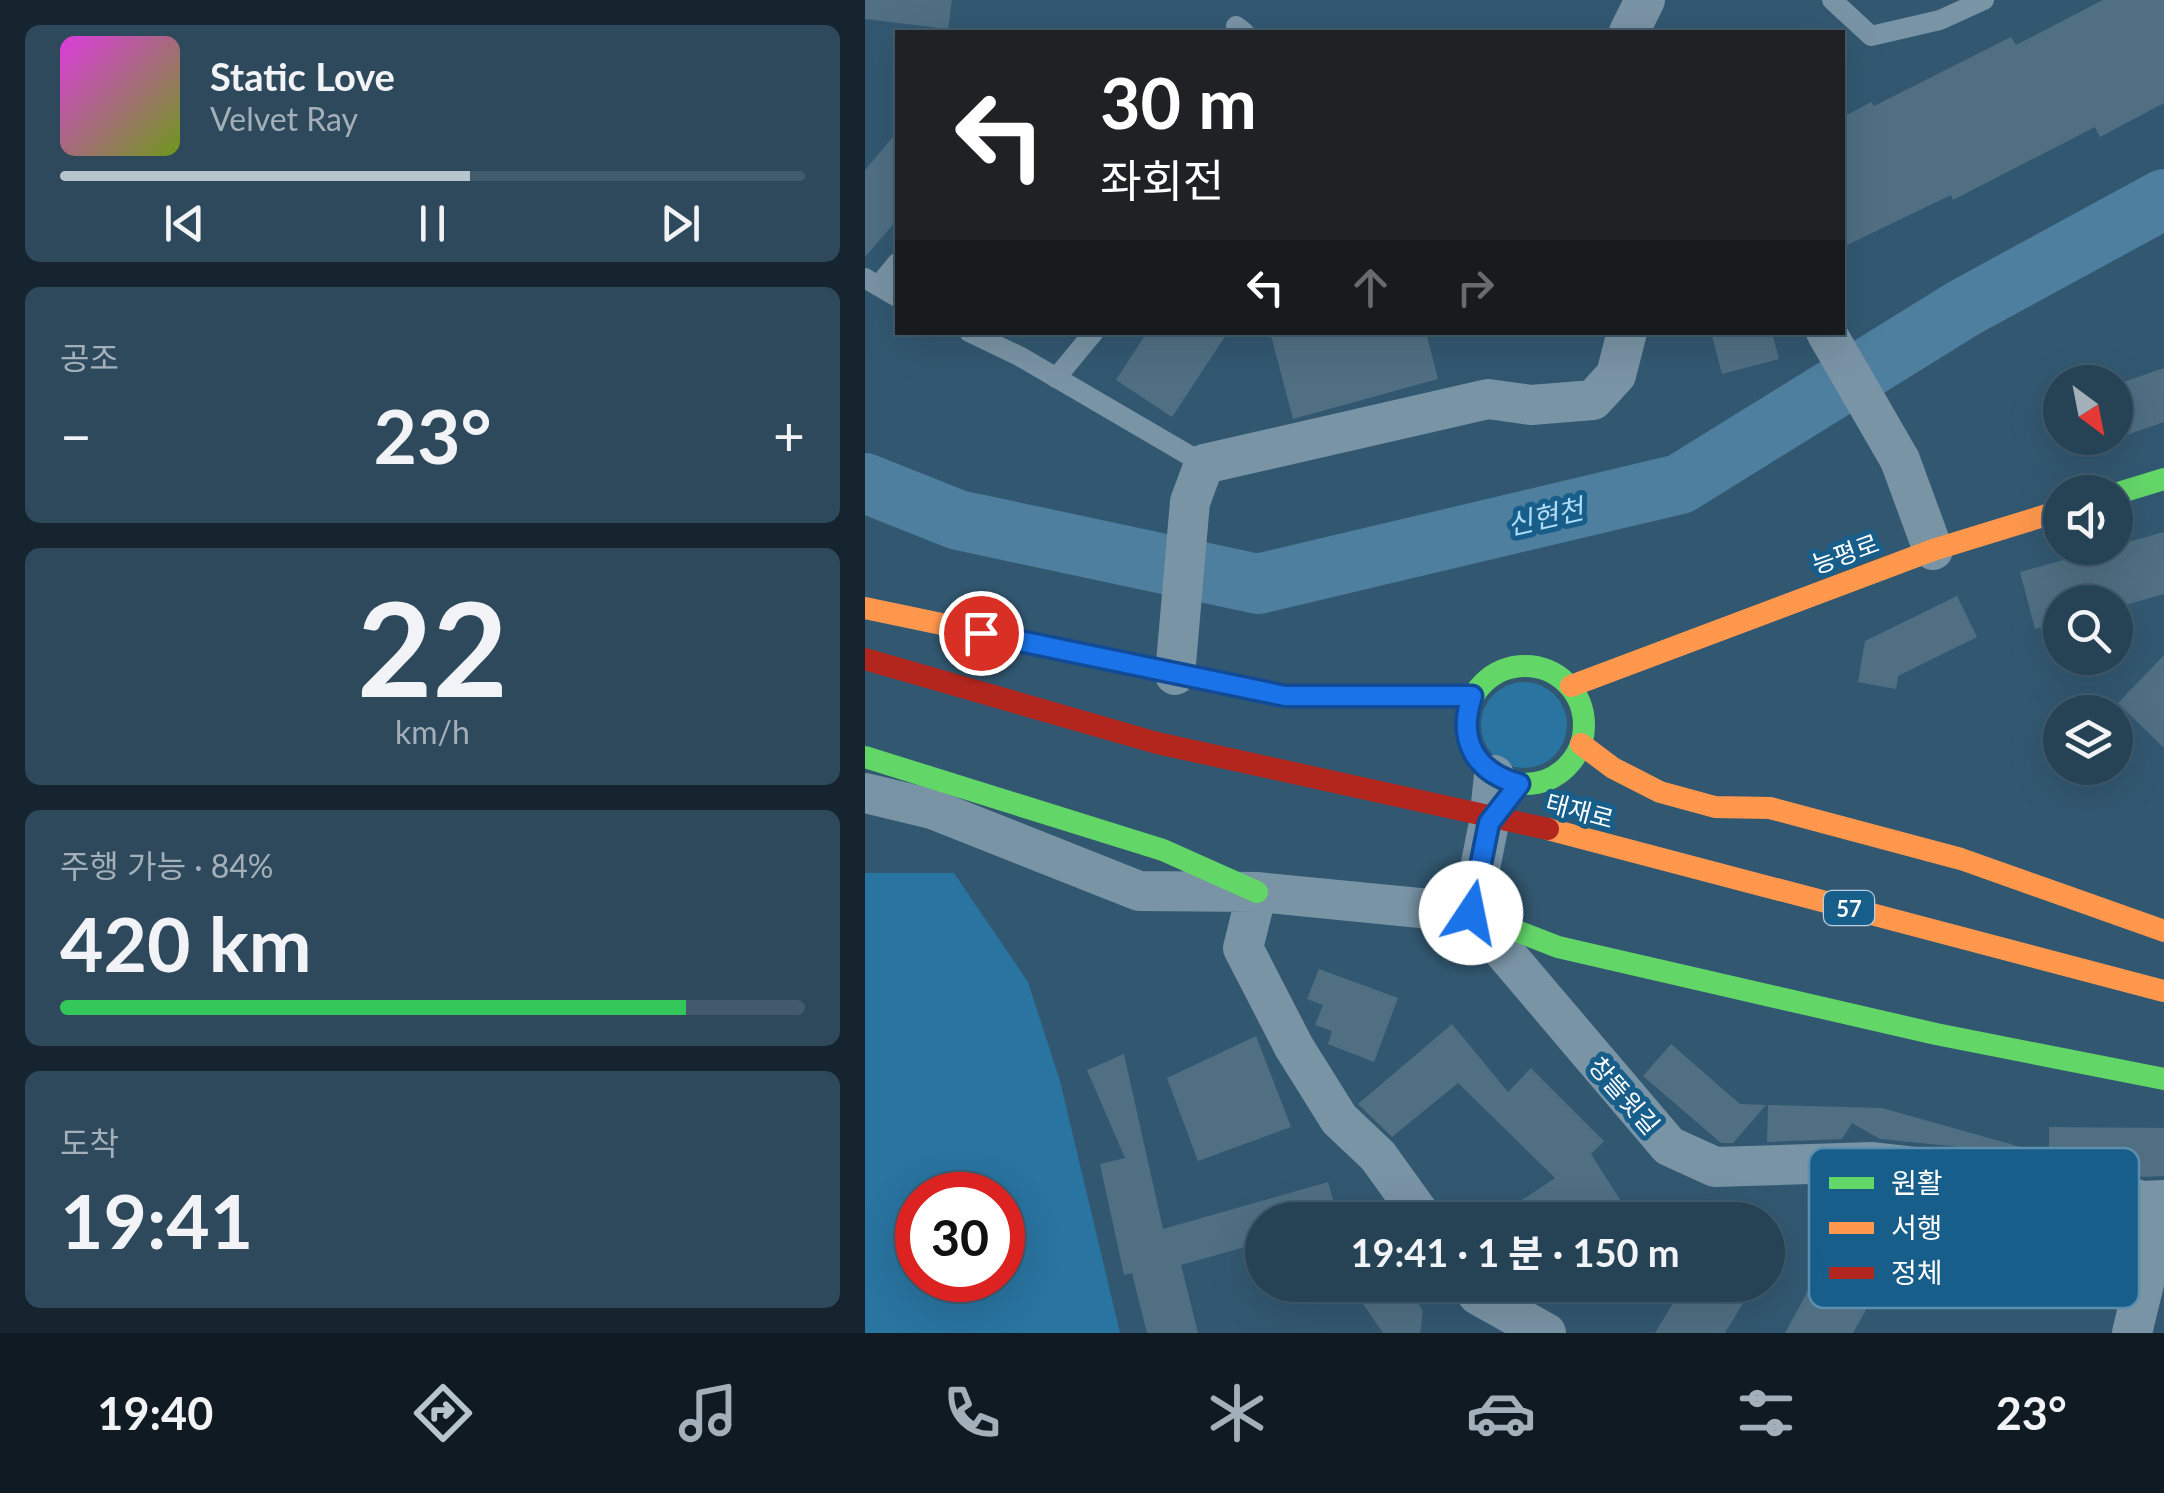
<!DOCTYPE html>
<html lang="ko">
<head>
<meta charset="utf-8">
<style>
  body { margin:0; font-family:Lato,"Noto Sans KR",sans-serif; background:#2e495b; color:#f1f3f6; height:100vh; display:flex; flex-direction:column; font-size:38px; white-space:nowrap }
  * { box-sizing:border-box; margin:0 }
  p { font-size:32px; color:#a4b0b9 }
  .icon { flex:none; width:55px; height:55px; fill:none; stroke:currentColor; stroke-width:2; stroke-linecap:round; stroke-linejoin:round }
  .map { position:relative; flex:1; overflow:hidden }
  .drawer { display:flex; flex-direction:column; gap:25px; padding:25px; background:#15242f; width:865px }
  .drawer>* { flex:none }
  .banner { position:absolute; left:30px; top:30px; width:950px; height:305px; border-radius:0px; box-shadow:0 10px 40px #0002,0 0 0 2px #425b6c; background:#202124; color:#fff; overflow:hidden }
  .needle { width:65px; rotate:148deg }
  .buttons { position:absolute; left:1178px; top:365px; display:grid; gap:20px }
  .buttons a { display:grid; place-items:center; width:90px; height:90px; border-radius:50%; background:#264255; box-shadow:0 10px 40px #0002,0 0 0 2px #425b6c; font-size:50px }
  .speed { position:absolute; left:30px; top:1172px; display:flex; gap:20px; font-size:50px; font-weight:700; text-align:center }
  .speed>* { display:grid; place-content:center; width:130px; height:130px; border-radius:50%; background:#264255; box-shadow:0 10px 40px #0002,0 0 0 2px #425b6c; line-height:1 }
  .speed .limit { border:15px solid #d22; background:#fff; color:#111 }
  .pin { position:absolute; display:grid; place-items:center; width:85px; height:85px; color:#fff; margin:-42px; border:5px solid #fff; border-radius:50%; box-shadow:0 2px 10px #0007 }
  .me { position:absolute; width:110px; margin:-55px; rotate:11deg; stroke-linejoin:round; filter:drop-shadow(0 0 8px #0008) }
  .turn { display:flex; align-items:center; gap:35px; height:210px; padding:0 40px; font-size:45px }
  .turn .icon { width:130px; height:130px; stroke-width:2.5 }
  .turn b { display:block; font-size:70px; line-height:85px }
  .lanes { display:flex; align-items:center; height:95px; padding:0 40px; background:#0003; justify-content:center; gap:50px; direction:ltr }
  .lanes .off { opacity:.35 }
  .big { font-size:75px; font-weight:700; line-height:1.1 }
  .drawer .card { flex:1; display:flex; flex-direction:column; justify-content:center; gap:15px; min-width:0; padding:0 35px; border-radius:15px; background:#2e495b }
  .drawer .dial { align-items:center; gap:0 }
  .dial b { font-size:130px; line-height:1 }
  .song { display:flex; align-items:center; gap:30px }
  .cover { width:120px; height:120px; border-radius:15px; background:linear-gradient(135deg,hsl(300 70% 55%),hsl(80 70% 35%)) }
  .played { height:10px; border-radius:5px; background:linear-gradient(90deg,#b7c5cd 55%,#425b6c 55%) }
  .keys { display:flex; justify-content:space-around; direction:ltr }
  .heat { display:flex; justify-content:space-between; align-items:center; font-size:55px; direction:ltr }
  .charge { height:15px; border-radius:8px; background:linear-gradient(90deg,#34c759 84%,#425b6c 0) }
  .trip { position:absolute; left:380px; top:1202px; width:540px; height:100px; border-radius:50px; background:#264255; box-shadow:0 10px 40px #0002,0 0 0 2px #425b6c; font-weight:700; line-height:100px; text-align:center }
  .tab-bar { display:flex; height:160px; justify-content:space-around; align-items:center; background:#0f1a22; color:#a4b0b9 }
  .tab-bar .icon { width:70px; height:70px }
  .tab-bar .selected { color:#b7c5cd }
  .tab-bar b { font-size:45px; color:#f1f3f6 }
  main { display:flex; flex:1; min-height:0 }
  .map>svg:first-child { display:block }
  .green { fill:#2974a0; fill-rule:evenodd }
  .lines { fill:none; stroke-linecap:round; stroke-linejoin:round }
  .river { stroke:#4e7f9e; stroke-width:60 }
  .building { fill:#506f83 }
  .lane { stroke:#7994a5; stroke-width:20 }
  .street { stroke:#7994a5; stroke-width:40 }
  .fast { stroke:#63d668; stroke-width:22 }
  .slow { stroke:#ff974d; stroke-width:22 }
  .jam { stroke:#b3261e; stroke-width:22 }
  .route-casing { stroke:#114b97; stroke-width:25 }
  .route { stroke:#1a73e8; stroke-width:18 }
  .labels { text-anchor:middle; dominant-baseline:central; stroke-width:10; stroke-linejoin:round; paint-order:stroke }
  .shield { fill:#185e8b; stroke:#bacfdc; stroke-width:2.5 }
  .shield-label { font-size:22px; font-weight:bold; fill:#fff }
  .street-label { font-size:25px; fill:#fff; stroke:#185e8b }
  .water-label { font-size:28px; font-style:italic; fill:#aedbf5; stroke:#185e8b }
  .key { fill:#185e8b; stroke:#5d8eae; stroke-width:2.5 }
  .key-label { font-size:28px; fill:#fff }
</style>
</head>
<body>
<main>
<section class="drawer">
<div class="card">
<div class="song"><i class="cover"></i><div><b>Static Love</b><p>Velvet Ray</p></div></div>
<div class="played"></div>
<div class="keys"><svg class="icon" aria-label="previous" viewBox="0 0 24 24"><path d="M18 5L8 12l10 7zM5 5v14"/></svg><svg class="icon" aria-label="pause" viewBox="0 0 24 24"><path d="M8 5v14M16 5v14"/></svg><svg class="icon" aria-label="next" viewBox="0 0 24 24"><path d="M6 5l10 7-10 7zM19 5v14"/></svg></div>
</div>
<div class="card"><p>공조</p>
<div class="heat"><a>−</a><b class="big">23°</b><a>+</a></div>
</div>
<div class="card dial"><b>22</b><p>km/h</p></div>
<div class="card"><p>주행 가능 · 84%</p><b class="big">420 km</b><div class="charge"></div></div>
<div class="card"><p>도착</p><b class="big">19:41</b></div>
</section>
<div class="map">
<svg width="1299" height="1333" viewBox="0 0 1299 1333">
  <rect width="100%" height="100%" fill="#325871"/>
  <path class="green" d="M616 725a43 43 0 1 1 86 0a43 43 0 1 1-86 0Z
    M0 873H89L163 982 195 1081 255 1333H0ZM52 1195H138V1280H52Z"/>
  <g class="lines">
    <path class="river" d="M0 483 93 520 393 584 815 484 1099 308 1299 199"/>
  </g>
  <path class="building" d="M0 0H87L83 29 0 19Z
    M1238 0H1299V103L1235 137 1230 127 1088 200 1086 195 978 247V117L1006 102 1009 106 1146 37 1151 45Z
    M32 132V220L0 257V170Z
    M282 332H363L307 417 251 380Z
    M405 332H561L573 379 428 419Z
    M846 332H907L914 359 857 374Z
    M1299 368V422L1250 439V385Z
    M1299 532V594L1250 608V602H1195V623L1170 629 1155 572Z
    M1092 596 1112 637 1033 676 1031 689 993 682 1000 641Z
    M1299 655V748L1253 703Z
    M454 969 533 998 509 1062 463 1044 467 1031 450 1025 458 1005 442 999Z
    M587 1024 643 1092 666 1068 739 1141 726 1154 768 1220H627L690 1178 593 1083 527 1137 493 1104Z
    M391 1036 426 1127 333 1161 302 1078Z
    M806 1044 875 1104 901 1105 868 1143H856L778 1076Z
    M259 1054 298 1229 463 1182 474 1220H398V1242L316 1265 333 1333H282L267 1273 259 1275 235 1164 260 1158 222 1070Z
    M903 1105 1017 1108 1184 1155V1127L1299 1128V1176L1278 1177 1254 1170V1163L1015 1139 987 1123 977 1139 902 1142Z
    M485 1285H540L558 1311 555 1333H518Z
    M819 1285H889L860 1333H790Z
    M946 1285H960L1002 1308 988 1333H920Z"/>
  <g class="lines">
    <path class="lane" d="M967 0 1006 36 1075 20 1119 0
      M371 26 379 32
      M0 278 32 297
      M13 286 32 263
      M104 332 154 356 339 464
      M191 378 229 332"/>
    <path class="street" d="M764 32 780 0
      M961 332 1035 460 1068 550
      M310 675 325 502 339 464 623 399 666 405 728 400 751 375 762 332
      M629 775 624 823 606 913 804 1146 850 1167 1008 1162 1233 1188 1277 1201 1299 1200
      M0 793 67 809 274 891 392 892 606 913
      M392 892 378 948 429 1047 474 1119 513 1156 559 1220
      M606 1285 613 1295 681 1333
      M1267 1333 1299 1201"/>
    <path class="fast" d="M1250 494 1299 479
      M601 725a59 59 0 1 1 118 0a59 59 0 1 1-118 0Z
      M0 757 298 850 392 892
      M606 913 693 947 1071 1034 1299 1079"/>
    <path class="slow" d="M0 608 415 695
      M706 686 1068 550 1195 511
      M716 744 748 768 795 792 850 807 905 808 1096 859 1299 931
      M683 829 1299 991"/>
    <path class="jam" d="M0 659 292 743 683 829
      M415 695 607 697"/>
  </g>
  <g class="lines">
    <g class="route-casing">
      <path id="route" d="M116 633 420 696H607C592 740 610 772 654 784L624 823 606 913"/>
    </g>
    <use href="#route" class="route"/>
  </g>
  <g class="labels">
    <rect class="shield" x="959" y="891" width="50" height="34" rx="8"/>
    <g class="shield-label">
      <text x="984" y="908">57</text>
    </g>
    <g class="street-label">
      <text transform="translate(980 553) rotate(-20)">능평로</text>
      <text transform="translate(715 810) rotate(15)">태재로</text>
      <text transform="translate(760 1095) rotate(49)">창뜰윗길</text>
    </g>
    <g class="water-label">
      <text transform="translate(680 516) rotate(-13)">신현천</text>
    </g>
  </g>
  <rect x="944" y="1148" width="330" height="160" rx="15" class="key"/>
  <rect x="964" y="1177" width="45" height="12" fill="#63d668"/>
  <rect x="964" y="1222" width="45" height="12" fill="#ff974d"/>
  <rect x="964" y="1267" width="45" height="12" fill="#b3261e"/>
  <g class="key-label">
    <text x="1026" y="1193">원활</text>
    <text x="1026" y="1238">서행</text>
    <text x="1026" y="1283">정체</text>
  </g>
</svg>
<div class="buttons">
<a><svg class="needle" viewBox="-14 -14 28 28"><path d="M0-13l5 13h-10z" fill="#e53935"/><path d="M0 13l5-13h-10z" fill="#a4b0b9"/></svg></a>
<a><svg class="icon" aria-label="sound" viewBox="0 0 24 24"><path d="M4 9h4l5-4v14l-5-4H4zM17 9q2 3 0 6"/></svg></a>
<a><svg class="icon" aria-label="search" viewBox="0 0 24 24"><circle cx="10" cy="10" r="6"/><path d="M15 15l6 6"/></svg></a>
<a><svg class="icon" aria-label="layers" viewBox="0 0 24 24"><path d="M12 4l9 5-9 5-9-5zM3 14l9 5 9-5"/></svg></a>
</div>
<div class="speed"><div class="limit">30</div></div>
<div class="pin" style="left:116px;top:633px;background:#d93025"><svg class="icon" aria-label="arrive" viewBox="0 0 24 24"><path d="M6 21V4h12l-3 4 3 4H6"/></svg></div>
<svg class="me" style="left:606px;top:913px" viewBox="-20 -20 40 40"><circle r="19" fill="#fff"/><path d="M0-13L10 11 0 6-10 11z" fill="#1a73e8"/></svg>
<div class="trip">19:41 · 1 분 · 150 m</div>
<div class="banner">
<div class="turn"><svg class="icon" aria-label="left" viewBox="0 0 24 24"><path d="M17 20v-9H6M10 6l-5 5 5 5"/></svg><div><b>30 m</b>좌회전</div></div>
<div class="lanes"><svg class="icon" aria-label="left" viewBox="0 0 24 24"><path d="M17 20v-9H6M10 6l-5 5 5 5"/></svg><svg class="icon off" aria-label="ahead" viewBox="0 0 24 24"><path d="M12 20V5M6 11l6-6 6 6"/></svg><svg class="icon off" aria-label="right" viewBox="0 0 24 24"><path d="M7 20v-9h11M14 6l5 5-5 5"/></svg></div>
</div>
</div>
</main>
<nav class="tab-bar">
<b>19:40</b>
<svg class="icon selected" aria-label="directions" viewBox="0 0 24 24"><path d="M12 3l9 9-9 9-9-9zM9 14v-3h6M13 9l2 2-2 2"/></svg>
<svg class="icon" aria-label="music" viewBox="0 0 24 24"><path d="M9 18V5l10-2v13"/><circle cx="6" cy="18" r="3"/><circle cx="16" cy="16" r="3"/></svg>
<svg class="icon" aria-label="phone" viewBox="0 0 24 24"><path d="M5 4h4l2 5-3 2q2 4 5 5l2-3 5 2v4C11 20 4 13 5 4z"/></svg>
<svg class="icon" aria-label="climate" viewBox="0 0 24 24"><path d="M12 3v18M4 7l16 10M4 17L20 7"/></svg>
<svg class="icon" aria-label="car" viewBox="0 0 24 24"><path d="M5 17H2v-5l4-1 3-4h7l3 4 3 1v5h-3M9 17h6M6 11h13"/><circle cx="7" cy="17" r="2"/><circle cx="17" cy="17" r="2"/></svg>
<svg class="icon" aria-label="filters" viewBox="0 0 24 24"><path d="M4 7h16M4 17h16"/><circle cx="9" cy="7" r="2"/><circle cx="15" cy="17" r="2"/></svg>
<b>23°</b>
</nav>
</body>
</html>
